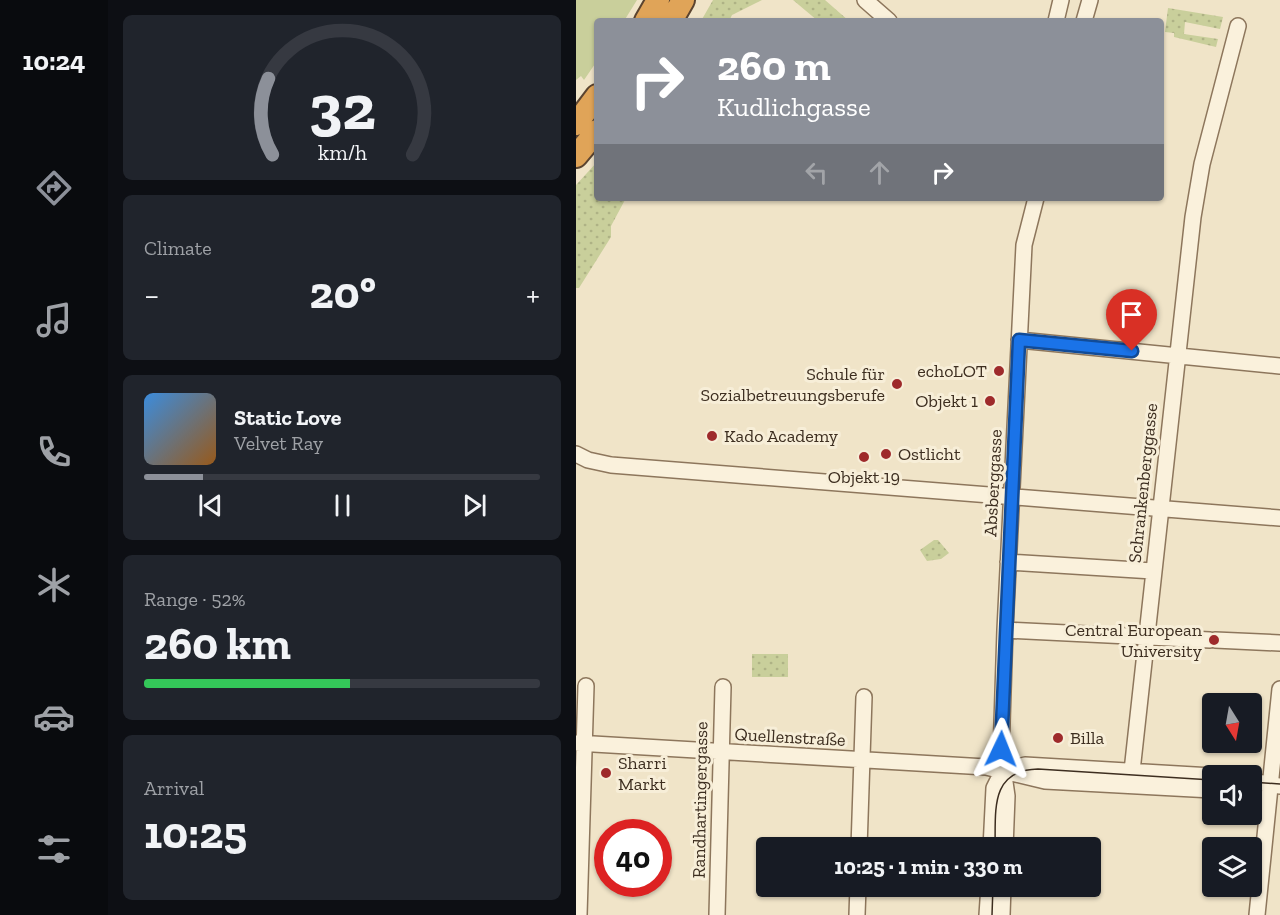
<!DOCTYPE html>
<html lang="en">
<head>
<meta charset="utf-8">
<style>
  body { margin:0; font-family:"Zilla Slab",serif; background:#20242c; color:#f1f3f6; height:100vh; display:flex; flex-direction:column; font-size:22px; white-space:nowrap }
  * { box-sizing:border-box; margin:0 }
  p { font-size:20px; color:#9ea1a6 }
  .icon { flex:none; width:33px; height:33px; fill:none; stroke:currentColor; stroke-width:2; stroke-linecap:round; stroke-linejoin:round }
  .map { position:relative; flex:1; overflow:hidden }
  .sheet { display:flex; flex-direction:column; gap:15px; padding:15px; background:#0d0f14; width:468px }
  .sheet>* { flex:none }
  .top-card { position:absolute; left:18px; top:18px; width:570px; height:183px; border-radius:6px; box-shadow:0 2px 4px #0004; background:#8c9099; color:#fff; overflow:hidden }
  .needle { width:39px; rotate:169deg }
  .fabs { position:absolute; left:626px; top:693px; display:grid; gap:12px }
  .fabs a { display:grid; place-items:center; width:60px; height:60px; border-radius:6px; background:#171b24; box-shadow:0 2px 4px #0004; font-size:30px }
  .speed { position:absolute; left:18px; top:819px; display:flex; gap:12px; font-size:30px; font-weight:700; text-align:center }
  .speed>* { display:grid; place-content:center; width:78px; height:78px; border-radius:50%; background:#171b24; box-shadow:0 2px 4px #0004; line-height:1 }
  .speed .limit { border:9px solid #d22; background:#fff; color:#111 }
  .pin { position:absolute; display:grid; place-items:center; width:51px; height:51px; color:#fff; margin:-62px -26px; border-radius:50% 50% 50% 0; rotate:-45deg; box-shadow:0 0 6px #0007 }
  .pin .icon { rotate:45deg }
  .me { position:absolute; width:66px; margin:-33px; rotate:2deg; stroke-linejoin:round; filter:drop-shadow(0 0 4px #0008) }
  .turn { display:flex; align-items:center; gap:21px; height:126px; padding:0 24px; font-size:27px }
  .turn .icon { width:78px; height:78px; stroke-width:2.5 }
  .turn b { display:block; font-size:42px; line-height:51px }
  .lanes { display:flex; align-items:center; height:57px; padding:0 24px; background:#0003; justify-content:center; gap:30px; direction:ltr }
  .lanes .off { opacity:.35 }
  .big { font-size:45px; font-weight:700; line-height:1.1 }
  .sheet .tile { flex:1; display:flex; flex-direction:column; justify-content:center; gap:9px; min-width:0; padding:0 21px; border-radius:9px; background:#20242c }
  .sheet .dial { align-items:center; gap:0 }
  .dial svg { height:156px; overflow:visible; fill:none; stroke:#363941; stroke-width:7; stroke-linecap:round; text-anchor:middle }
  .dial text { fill:#f1f3f6; stroke:none }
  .song { display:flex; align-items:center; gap:18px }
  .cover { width:72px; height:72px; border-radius:9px; background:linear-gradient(135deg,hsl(210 70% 55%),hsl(30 70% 35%)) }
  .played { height:6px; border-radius:3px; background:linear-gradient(90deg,#8c9099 15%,#363941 15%) }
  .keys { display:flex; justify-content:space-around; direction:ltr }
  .heat { display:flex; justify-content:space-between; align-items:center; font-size:33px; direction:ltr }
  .charge { height:9px; border-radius:4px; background:linear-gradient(90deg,#34c759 52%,#363941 0) }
  .trip { position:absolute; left:180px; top:837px; width:345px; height:60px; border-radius:6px; background:#171b24; box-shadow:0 2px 4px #0004; font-weight:700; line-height:60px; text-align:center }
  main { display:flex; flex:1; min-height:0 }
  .menu { display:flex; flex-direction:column; width:108px; justify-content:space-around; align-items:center; background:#090b0e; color:#9ea1a6 }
  .menu .icon { width:42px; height:42px }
  .menu .selected { color:#8c9099 }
  .menu b { font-size:27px; color:#f1f3f6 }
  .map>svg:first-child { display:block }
  .grass { fill:url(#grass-dots) }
  .garden { fill:#c9cf9b }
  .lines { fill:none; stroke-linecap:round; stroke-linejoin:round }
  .minor-casing { stroke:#8d765c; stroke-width:18 }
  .highway-casing { stroke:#5b4430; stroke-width:26 }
  .minor { stroke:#faf1dc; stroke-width:15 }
  .highway { stroke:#e0a458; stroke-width:22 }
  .tram { stroke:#3d2e20; stroke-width:1.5 }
  .route-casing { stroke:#114b97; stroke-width:15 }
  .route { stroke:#1a73e8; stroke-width:10 }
  .poi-dot { fill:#9e2a2b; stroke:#f7eed8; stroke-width:2 }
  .labels { text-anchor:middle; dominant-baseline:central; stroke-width:6; stroke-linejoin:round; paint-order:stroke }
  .poi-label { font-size:18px; fill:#3d2e20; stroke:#f7eed8; text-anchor:end }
  .street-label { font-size:18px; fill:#3d2e20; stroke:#f7eed8 }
</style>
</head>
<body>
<main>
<nav class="menu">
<b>10:24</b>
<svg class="icon selected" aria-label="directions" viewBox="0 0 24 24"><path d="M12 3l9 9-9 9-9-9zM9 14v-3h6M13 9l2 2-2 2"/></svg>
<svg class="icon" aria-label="music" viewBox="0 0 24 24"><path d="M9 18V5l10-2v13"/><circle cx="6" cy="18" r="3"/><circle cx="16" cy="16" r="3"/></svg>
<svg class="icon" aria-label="phone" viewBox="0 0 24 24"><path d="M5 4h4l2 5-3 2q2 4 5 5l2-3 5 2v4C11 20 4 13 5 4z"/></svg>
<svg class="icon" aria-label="climate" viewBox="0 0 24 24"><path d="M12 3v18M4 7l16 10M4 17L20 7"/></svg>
<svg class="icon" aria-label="car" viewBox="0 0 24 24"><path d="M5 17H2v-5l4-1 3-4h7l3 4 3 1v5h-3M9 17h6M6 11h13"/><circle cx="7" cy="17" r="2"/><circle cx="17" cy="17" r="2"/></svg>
<svg class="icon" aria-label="filters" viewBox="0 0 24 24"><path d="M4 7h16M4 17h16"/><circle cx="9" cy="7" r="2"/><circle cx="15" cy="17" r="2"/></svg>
</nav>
<section class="sheet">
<div class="tile dial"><svg viewBox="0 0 100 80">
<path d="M14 69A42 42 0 1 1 86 69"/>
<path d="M14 69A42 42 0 0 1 12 30" stroke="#8c9099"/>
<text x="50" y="56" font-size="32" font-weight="700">32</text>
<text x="50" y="72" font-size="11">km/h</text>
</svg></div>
<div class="tile"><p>Climate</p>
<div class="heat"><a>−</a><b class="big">20°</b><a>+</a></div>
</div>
<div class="tile">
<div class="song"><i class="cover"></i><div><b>Static Love</b><p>Velvet Ray</p></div></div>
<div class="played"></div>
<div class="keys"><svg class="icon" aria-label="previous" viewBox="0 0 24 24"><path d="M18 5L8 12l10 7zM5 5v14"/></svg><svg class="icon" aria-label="pause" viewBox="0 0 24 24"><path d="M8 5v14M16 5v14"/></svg><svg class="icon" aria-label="next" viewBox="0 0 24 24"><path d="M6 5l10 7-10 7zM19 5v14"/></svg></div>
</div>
<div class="tile"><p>Range · 52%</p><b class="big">260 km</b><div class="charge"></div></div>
<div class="tile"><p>Arrival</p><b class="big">10:25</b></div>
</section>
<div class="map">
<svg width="704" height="915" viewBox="0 0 704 915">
  <defs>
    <pattern id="grass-dots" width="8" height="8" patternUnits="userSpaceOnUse" patternTransform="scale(1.5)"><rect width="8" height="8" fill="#c9cf9b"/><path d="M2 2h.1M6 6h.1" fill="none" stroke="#aeb285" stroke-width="1.8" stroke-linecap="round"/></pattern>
  </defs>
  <rect width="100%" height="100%" fill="#f0e4c8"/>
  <path class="grass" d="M137 0H186L156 15 153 21H125Z
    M217 0H249L273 21H242Z
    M592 8 647 17 644 29 609 22 608 34 642 39 640 47 598 37V33L589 32Z
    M21 162V198H50L35 226V237L3 288H0V185Z
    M358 540H362L373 553 365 559 351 561 344 550Z
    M176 654H212V677H176Z"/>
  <path class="garden" d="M0 0H61L48 21H21V61L8 80 5 76 0 80Z"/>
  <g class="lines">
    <g class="minor-casing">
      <path id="minor" d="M289 0 313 21
        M480 21 485 0
        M508 21 514 0
        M443 340 704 366
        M0 454 12 460 35 465 704 518
        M432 562 577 571
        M429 630 634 640
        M639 640 704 643
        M0 743 410 767 469 781 636 790
        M429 771 449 765 636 776
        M556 771 617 217 626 164 662 26
        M675 781 704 786
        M283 848 288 697
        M415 848 418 788 426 772
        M429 848 431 796 425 754 429 630 448 245 460 198
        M3 915 10 686
        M141 915 147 687
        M281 915 282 886
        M411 915 413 886
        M426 915 427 886
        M681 915 704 689"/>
    </g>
    <g class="highway-casing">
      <path id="highway" d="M70 21 82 0
        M95 21 107 0
        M0 124 21 96
        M0 156 21 131"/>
    </g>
    <use href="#minor" class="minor"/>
    <use href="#highway" class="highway"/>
    <path class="tram" d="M675 782 704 784
      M419 848C420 812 413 770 462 769L636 780
      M416 915 417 886"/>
  </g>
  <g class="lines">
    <g class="route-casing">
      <path id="route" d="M425 749 443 340 556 351"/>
    </g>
    <use href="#route" class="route"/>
  </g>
  <g class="poi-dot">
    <circle cx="423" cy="371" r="6"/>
    <circle cx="321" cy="384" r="6"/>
    <circle cx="414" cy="401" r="6"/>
    <circle cx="136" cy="436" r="6"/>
    <circle cx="310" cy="454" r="6"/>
    <circle cx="288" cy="457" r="6"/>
    <circle cx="638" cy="640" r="6"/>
    <circle cx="482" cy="738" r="6"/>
    <circle cx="30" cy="773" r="6"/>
  </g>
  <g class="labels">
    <g class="poi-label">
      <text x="411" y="371">echoLOT</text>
      <text x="309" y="374">Schule für<tspan x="309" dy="21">Sozialbetreuungsberufe</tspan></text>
      <text x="402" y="401">Objekt 1</text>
      <text x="148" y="436" text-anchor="start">Kado Academy</text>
      <text x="322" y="454" text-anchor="start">Ostlicht</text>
      <text x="288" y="477" text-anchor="middle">Objekt 19</text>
      <text x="626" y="630">Central European<tspan x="626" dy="21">University</tspan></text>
      <text x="494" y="738" text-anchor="start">Billa</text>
      <text x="42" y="763" text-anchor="start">Sharri<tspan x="42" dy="21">Markt</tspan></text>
    </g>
    <g class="street-label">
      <text transform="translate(417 483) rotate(-87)">Absberggasse</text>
      <text transform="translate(567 483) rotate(-84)">Schrankenberggasse</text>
      <text transform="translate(214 737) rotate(3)">Quellenstraße</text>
      <text transform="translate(124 800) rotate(-89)">Randhartingergasse</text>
    </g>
  </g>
</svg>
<div class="fabs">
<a><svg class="needle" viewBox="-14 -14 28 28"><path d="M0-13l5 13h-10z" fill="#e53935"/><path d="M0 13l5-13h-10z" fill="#9ea1a6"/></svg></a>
<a><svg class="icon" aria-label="sound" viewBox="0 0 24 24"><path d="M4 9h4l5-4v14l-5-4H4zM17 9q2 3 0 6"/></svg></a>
<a><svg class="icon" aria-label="layers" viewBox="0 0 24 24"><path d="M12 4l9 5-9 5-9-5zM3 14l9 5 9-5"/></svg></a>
</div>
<div class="speed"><div class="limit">40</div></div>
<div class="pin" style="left:556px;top:351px;background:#d93025"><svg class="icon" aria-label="arrive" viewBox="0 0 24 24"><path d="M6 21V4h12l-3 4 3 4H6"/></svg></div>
<svg class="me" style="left:425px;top:749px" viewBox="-20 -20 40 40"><path d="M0-17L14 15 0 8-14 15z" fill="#1a73e8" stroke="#fff" stroke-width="4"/></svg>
<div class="trip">10:25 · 1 min · 330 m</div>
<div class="top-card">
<div class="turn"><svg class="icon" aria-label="right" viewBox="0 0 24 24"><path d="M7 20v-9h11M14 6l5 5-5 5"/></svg><div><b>260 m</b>Kudlichgasse</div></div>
<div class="lanes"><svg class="icon off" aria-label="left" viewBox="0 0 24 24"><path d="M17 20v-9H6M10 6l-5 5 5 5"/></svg><svg class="icon off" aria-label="ahead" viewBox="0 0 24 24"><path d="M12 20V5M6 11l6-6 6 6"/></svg><svg class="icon" aria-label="right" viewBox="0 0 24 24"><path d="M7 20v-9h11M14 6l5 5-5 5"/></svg></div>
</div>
</div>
</main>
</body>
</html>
